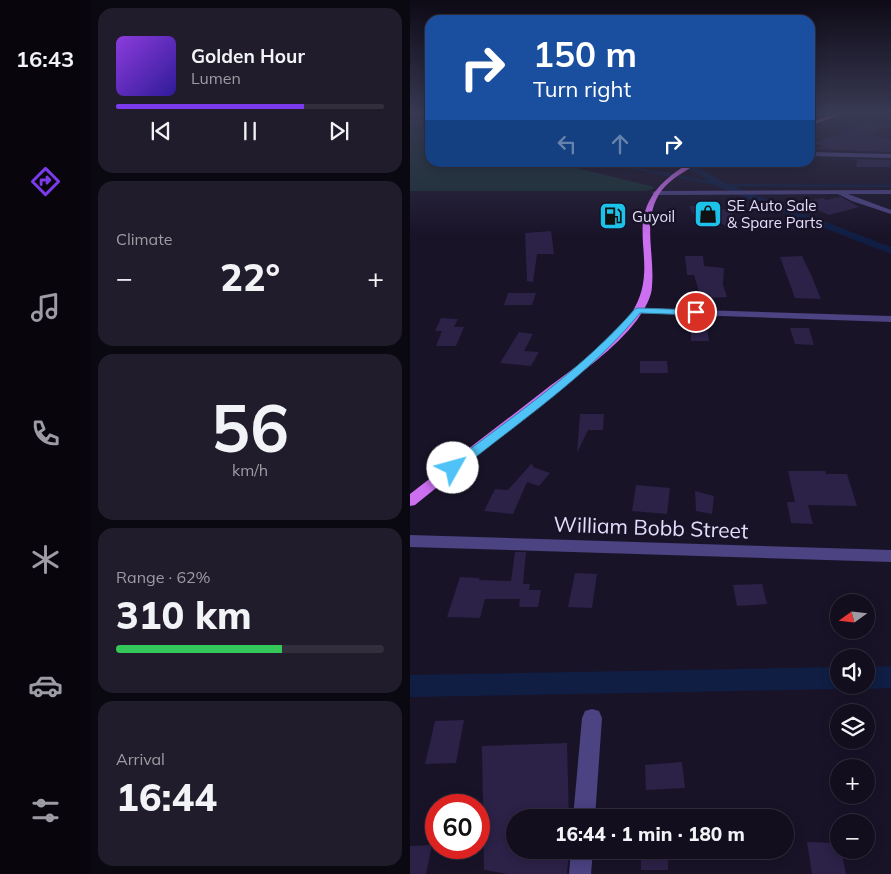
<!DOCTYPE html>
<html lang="en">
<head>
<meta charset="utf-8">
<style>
  body { margin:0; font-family:Mulish,sans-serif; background:#201c2b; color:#f1f3f6; height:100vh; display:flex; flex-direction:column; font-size:19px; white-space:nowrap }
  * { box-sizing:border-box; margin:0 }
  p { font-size:16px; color:#9d9ca4 }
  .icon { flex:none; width:28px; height:28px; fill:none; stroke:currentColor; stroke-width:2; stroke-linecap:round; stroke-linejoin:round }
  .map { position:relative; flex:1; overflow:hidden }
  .drawer { display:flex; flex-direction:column; gap:8px; padding:8px; background:#0a0810; width:320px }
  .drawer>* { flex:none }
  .guide { position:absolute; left:15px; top:15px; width:390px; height:152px; border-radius:15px; box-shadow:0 2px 12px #0003,0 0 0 1px #322e3c; background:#1a4fa0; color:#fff; overflow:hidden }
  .needle { width:32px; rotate:255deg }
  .controls { position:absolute; left:420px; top:594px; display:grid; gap:10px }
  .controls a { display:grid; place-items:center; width:45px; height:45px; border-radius:50%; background:#130e1e; box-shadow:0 2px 12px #0003,0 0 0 1px #322e3c; font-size:25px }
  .speed { position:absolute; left:15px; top:794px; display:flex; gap:10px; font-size:25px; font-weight:700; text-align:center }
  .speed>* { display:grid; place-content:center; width:65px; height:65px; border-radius:50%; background:#130e1e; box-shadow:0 2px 12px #0003,0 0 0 1px #322e3c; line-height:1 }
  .speed .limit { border:8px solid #d22; background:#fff; color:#111 }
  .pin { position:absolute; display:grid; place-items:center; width:42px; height:42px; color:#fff; margin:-21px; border:2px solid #fff; border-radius:50%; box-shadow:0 1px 5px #0007 }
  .me { position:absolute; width:55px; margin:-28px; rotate:52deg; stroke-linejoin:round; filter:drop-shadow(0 0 4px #0008) }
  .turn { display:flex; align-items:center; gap:18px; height:105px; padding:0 25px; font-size:22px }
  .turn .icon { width:65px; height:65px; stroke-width:2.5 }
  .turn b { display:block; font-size:35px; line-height:42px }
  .lanes { display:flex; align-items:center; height:48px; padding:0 25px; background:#0003; justify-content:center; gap:25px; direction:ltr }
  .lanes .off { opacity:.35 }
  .big { font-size:38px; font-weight:800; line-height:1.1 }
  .drawer .widget { flex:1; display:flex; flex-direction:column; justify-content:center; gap:8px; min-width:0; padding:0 18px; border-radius:15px; background:#201c2b }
  .drawer .dial { align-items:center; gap:0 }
  .dial b { font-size:65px; line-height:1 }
  .song { display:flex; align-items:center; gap:15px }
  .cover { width:60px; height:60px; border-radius:8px; background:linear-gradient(135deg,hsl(270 70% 55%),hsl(250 70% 35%)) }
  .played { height:5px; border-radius:2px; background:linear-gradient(90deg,#7c3aed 70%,#322e3c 70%) }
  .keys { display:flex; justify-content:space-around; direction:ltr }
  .heat { display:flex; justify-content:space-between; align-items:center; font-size:28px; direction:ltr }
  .charge { height:8px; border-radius:4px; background:linear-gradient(90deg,#34c759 62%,#322e3c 0) }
  .trip { position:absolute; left:96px; top:809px; width:288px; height:50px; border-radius:25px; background:#130e1e; box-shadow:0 2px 12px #0003,0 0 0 1px #322e3c; font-weight:800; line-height:50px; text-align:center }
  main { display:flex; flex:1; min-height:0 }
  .menu { display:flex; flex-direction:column; width:90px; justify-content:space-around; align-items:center; background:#08060c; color:#9d9ca4 }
  .menu .icon { width:35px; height:35px }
  .menu .current { color:#7c3aed }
  .menu b { font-size:22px; color:#f1f3f6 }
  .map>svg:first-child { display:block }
  .green { fill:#173031 }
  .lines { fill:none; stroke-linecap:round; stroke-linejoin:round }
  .stream-far1 { stroke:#101e44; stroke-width:2 }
  .stream { stroke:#101e44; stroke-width:2.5 }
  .canal { fill:#101e44; fill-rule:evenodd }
  .building { fill:#2c2147 }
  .minor { fill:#4b4382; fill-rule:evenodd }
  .major { fill:#cc6ff1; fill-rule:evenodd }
  .route { fill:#4fc3f7; stroke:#337fa1 }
  .labels { text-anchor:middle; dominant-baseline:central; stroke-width:5; stroke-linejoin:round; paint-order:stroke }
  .far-poi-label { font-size:15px; fill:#e4ddfc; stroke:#191328; text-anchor:start }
  .near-street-label { font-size:21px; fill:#e4ddfc; stroke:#191328 }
</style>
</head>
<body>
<main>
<nav class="menu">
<b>16:43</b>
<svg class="icon current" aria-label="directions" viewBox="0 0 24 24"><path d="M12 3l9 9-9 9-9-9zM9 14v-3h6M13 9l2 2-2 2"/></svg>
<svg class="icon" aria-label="music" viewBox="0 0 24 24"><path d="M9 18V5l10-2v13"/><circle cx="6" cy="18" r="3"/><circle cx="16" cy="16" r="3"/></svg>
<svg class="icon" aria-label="phone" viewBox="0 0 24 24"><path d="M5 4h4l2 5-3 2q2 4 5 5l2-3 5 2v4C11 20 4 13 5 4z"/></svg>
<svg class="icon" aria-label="climate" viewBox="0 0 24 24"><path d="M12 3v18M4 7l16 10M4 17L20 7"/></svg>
<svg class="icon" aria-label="car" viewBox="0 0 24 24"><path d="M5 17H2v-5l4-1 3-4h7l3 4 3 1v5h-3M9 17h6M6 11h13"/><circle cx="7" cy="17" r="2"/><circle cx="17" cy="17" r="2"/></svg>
<svg class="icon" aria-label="filters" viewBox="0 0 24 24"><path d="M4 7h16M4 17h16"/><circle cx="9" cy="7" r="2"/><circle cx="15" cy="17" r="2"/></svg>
</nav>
<section class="drawer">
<div class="widget">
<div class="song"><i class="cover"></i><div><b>Golden Hour</b><p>Lumen</p></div></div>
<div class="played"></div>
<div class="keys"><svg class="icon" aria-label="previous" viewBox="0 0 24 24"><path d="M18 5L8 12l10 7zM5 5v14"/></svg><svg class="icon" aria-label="pause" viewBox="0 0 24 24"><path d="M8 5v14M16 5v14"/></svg><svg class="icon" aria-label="next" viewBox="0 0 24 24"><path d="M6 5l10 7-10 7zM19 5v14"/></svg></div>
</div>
<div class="widget"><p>Climate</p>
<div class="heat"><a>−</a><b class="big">22°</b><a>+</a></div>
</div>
<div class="widget dial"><b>56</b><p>km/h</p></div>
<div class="widget"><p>Range · 62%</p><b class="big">310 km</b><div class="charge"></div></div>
<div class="widget"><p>Arrival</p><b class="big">16:44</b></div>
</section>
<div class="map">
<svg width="481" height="874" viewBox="0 0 481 874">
  <rect width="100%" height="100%" fill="#191328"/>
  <path class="green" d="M0 114H13V129L20 134V162L146 163 245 187 241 190 233 191H0Z"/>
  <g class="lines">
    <path class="stream-far1" d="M193 162 258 175"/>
    <path class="stream" d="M251 173 311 185 481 186"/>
    <path class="canal" d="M262 162C282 162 298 173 314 183L481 247V254L308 187 287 174Z
      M481 666V688L456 689 448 686 456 685V667Z
      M429 667V685H438L429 689 0 697V675Z"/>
  </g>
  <path class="building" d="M457 122 479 126 459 134 481 139V152L405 149 415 146 403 143 431 134 428 133Z
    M442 159 481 160 480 167H446L447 160Z
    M431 197 449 207 419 215 390 202 413 198 416 200Z
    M297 205 300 211 319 209 330 224 315 226 304 217 286 219 279 206Z
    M141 231 144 254H127L123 282 117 281 115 233Z
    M275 256H293L294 266 314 268 313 285 317 297 301 298 298 294 299 299 292 301 284 275H277Z
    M392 256 402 277 411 299 385 298 370 257Z
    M98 293H126L122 305H94Z
    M31 318 48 319 44 327H54L46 346H26L32 331H25Z
    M281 328H297L299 341H281Z
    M380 328H399L404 345 385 344Z
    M109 332 123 334 114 351 129 352 121 366 90 363Z
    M230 361H257L258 373H230Z
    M170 414H194L193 430H178L167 453Z
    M122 463 123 467 140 473 129 486 117 482 103 514 74 511 85 489 98 490Z
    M378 471H415L416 474H437L447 506 398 505 403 524 381 523 377 502H385Z
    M226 485 260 488 257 514 222 511Z
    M285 491 304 496 302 514 286 511Z
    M105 552H116L113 584H120L119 590H131L128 607H109L110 599H75L70 618 37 617 50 577 70 578 69 580 101 581Z
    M165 573 187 574 182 608 158 607Z
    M352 584 357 604 327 606 323 585Z
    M54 720 46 763 15 764 25 721Z
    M157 743 159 818H105V850H159L157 874H98L74 870 72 746Z
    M272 762 275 788 236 790 235 765Z
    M397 842 429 843V850H431L436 874H402Z
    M22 845 16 874H0V846Z
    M231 850H258V870H231Z"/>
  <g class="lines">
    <path class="minor" d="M400 152 481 154V158L400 156Z
      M481 190V194H438L481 210V214L442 201 428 194 245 195 242 193 245 191Z
      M228 308 481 316V322L225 313V309Z
      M0 535 481 550V562L0 547Z
      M182 709 189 711 192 718 185 818H163L172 718 175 711Z
      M161 850H183L181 874H159Z"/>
    <path class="major" d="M426 114H432L400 126V122Z
      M281 162H289C277 171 262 177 252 190 231 218 245 253 242 286 242 297 234 310 227 320 204 350 171 372 142 396 96 432 51 468 5 505L0 506V494C45 459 91 424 136 389 165 367 200 345 221 314 259 256 194 213 281 162Z"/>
  </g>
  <linearGradient id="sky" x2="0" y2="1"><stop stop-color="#0e0a16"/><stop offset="0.48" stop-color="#383953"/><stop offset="1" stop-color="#383953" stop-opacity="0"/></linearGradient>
  <rect width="481" height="236" fill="url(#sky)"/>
  <path class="route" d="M228 308 286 310 291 312 286 315 230 313C179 375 110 421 48 471H39L37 468 39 465C103 416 172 370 225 309Z"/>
  <defs>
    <g id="shop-square" transform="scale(1.4375)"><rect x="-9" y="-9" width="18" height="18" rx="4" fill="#1cc2e9" stroke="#191328"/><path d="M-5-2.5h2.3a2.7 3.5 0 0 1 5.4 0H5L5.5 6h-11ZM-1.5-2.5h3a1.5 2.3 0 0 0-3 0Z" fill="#111"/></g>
    <g id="fuel-square" transform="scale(1.4375)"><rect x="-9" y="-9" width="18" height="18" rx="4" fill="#1cc2e9" stroke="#191328"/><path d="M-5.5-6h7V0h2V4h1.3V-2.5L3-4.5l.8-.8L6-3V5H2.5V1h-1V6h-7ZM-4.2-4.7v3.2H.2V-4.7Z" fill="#111"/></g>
  </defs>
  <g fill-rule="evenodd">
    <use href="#shop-square" x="298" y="214"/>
    <use href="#fuel-square" x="203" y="216"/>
  </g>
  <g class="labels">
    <g class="far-poi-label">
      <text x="317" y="205">SE Auto Sale<tspan x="317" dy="17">&amp; Spare Parts</tspan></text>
      <text x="222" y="216">Guyoil</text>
    </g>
    <g class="near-street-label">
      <text transform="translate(241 527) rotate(2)">William Bobb Street</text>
    </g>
  </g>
</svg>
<div class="controls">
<a><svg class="needle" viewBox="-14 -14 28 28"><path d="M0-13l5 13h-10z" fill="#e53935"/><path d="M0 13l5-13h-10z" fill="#9d9ca4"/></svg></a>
<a><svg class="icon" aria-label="sound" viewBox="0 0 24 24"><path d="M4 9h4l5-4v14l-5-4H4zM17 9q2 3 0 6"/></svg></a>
<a><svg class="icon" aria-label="layers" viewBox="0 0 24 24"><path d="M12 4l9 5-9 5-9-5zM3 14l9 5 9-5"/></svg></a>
<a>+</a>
<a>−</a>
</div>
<div class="speed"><div class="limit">60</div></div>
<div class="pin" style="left:286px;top:312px;background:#d93025"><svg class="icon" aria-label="arrive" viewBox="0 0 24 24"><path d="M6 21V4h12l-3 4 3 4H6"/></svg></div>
<svg class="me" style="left:43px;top:468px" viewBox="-20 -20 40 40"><circle r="19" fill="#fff"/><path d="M0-13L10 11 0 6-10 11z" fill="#4fc3f7"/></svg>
<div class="trip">16:44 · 1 min · 180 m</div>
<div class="guide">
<div class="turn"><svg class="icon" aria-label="right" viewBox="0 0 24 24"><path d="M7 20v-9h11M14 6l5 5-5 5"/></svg><div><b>150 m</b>Turn right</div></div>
<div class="lanes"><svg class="icon off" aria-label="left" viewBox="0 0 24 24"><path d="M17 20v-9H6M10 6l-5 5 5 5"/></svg><svg class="icon off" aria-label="ahead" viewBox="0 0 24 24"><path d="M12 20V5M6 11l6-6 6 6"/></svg><svg class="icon" aria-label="right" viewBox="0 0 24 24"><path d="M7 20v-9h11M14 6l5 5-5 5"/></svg></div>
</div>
</div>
</main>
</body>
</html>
